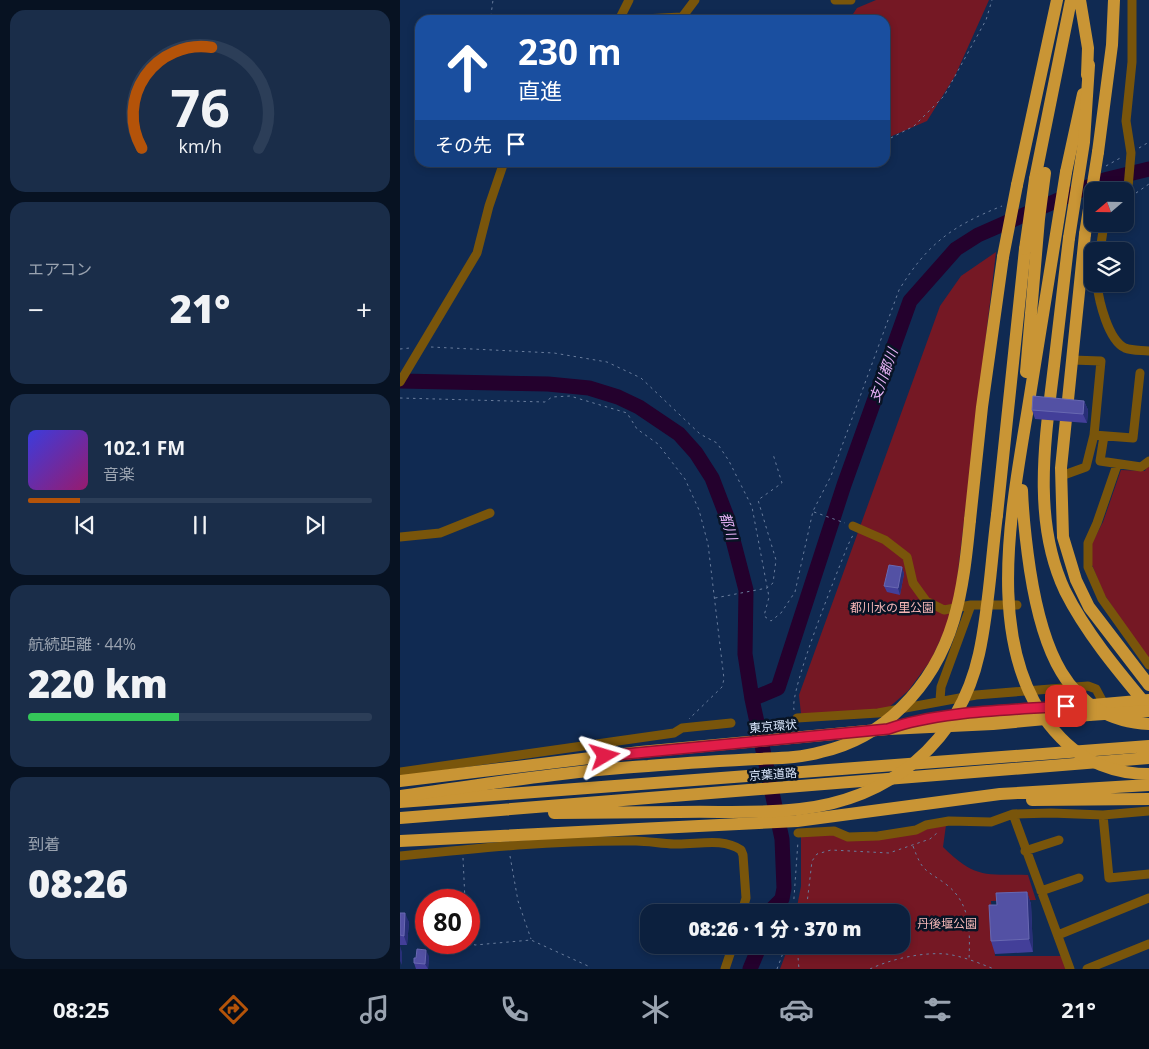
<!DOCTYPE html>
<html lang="ja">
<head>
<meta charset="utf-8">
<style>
  body { margin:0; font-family:"Open Sans","Noto Sans JP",sans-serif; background:#1a2d49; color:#f1f3f6; height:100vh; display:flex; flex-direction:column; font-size:19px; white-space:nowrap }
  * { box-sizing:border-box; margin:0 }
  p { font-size:16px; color:#9aa3b0 }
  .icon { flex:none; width:28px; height:28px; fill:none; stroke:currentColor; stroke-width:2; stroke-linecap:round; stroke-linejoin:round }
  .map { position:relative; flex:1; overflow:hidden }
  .panel { display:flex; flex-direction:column; gap:10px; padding:10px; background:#071222; width:400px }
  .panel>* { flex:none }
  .hud { position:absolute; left:15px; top:15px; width:475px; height:152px; border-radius:15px; box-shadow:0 2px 8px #0003,0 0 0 1px #2c3e58; background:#1a4fa0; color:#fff; overflow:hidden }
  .needle { width:32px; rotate:250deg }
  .tools { position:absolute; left:684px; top:182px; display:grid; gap:10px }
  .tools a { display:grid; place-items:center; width:50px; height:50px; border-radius:10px; background:#0c203e; box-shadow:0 2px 8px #0003,0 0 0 1px #2c3e58; font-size:25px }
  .speed { position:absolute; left:15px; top:889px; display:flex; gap:10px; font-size:25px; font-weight:700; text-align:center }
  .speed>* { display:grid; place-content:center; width:65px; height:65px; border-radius:50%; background:#0c203e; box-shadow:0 2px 8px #0003,0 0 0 1px #2c3e58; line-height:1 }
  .speed .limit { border:8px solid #d22; background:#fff; color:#111 }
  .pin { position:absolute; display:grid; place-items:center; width:42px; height:42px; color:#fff; margin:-21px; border-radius:10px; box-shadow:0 2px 8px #0006 }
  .me { position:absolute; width:55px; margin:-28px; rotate:83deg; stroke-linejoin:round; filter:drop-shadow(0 0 4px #0008) }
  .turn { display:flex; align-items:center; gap:18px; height:105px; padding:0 20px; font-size:22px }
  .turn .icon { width:65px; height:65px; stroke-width:2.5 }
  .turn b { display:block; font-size:35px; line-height:42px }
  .then { display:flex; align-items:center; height:48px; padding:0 20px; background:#0003; gap:10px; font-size:19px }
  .big { font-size:38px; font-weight:800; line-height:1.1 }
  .panel .card { flex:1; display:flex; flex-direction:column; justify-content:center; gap:8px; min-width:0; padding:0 18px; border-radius:15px; background:#1a2d49 }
  .panel .dial { align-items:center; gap:0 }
  .dial svg { height:130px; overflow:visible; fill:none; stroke:#2c3e58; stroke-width:7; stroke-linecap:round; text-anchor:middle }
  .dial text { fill:#f1f3f6; stroke:none }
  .song { display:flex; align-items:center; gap:15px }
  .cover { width:60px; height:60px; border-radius:8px; background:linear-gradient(135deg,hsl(240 70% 55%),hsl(320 70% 35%)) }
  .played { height:5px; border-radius:2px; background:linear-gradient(90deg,#b45309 15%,#2c3e58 15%) }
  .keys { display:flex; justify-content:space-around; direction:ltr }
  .heat { display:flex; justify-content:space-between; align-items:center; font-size:28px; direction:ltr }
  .charge { height:8px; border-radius:4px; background:linear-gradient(90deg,#34c759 44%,#2c3e58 0) }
  .trip { position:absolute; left:240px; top:904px; width:270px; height:50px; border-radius:15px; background:#0c203e; box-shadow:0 2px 8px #0003,0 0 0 1px #2c3e58; font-weight:800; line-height:50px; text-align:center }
  .dock { display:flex; height:80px; justify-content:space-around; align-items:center; background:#050d19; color:#9aa3b0 }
  .dock .icon { width:35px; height:35px }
  .dock .on { color:#b45309 }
  .dock b { font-size:22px; color:#f1f3f6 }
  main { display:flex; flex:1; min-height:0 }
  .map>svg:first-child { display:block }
  .green { fill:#751824 }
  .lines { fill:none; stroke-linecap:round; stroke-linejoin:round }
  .river { stroke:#24012d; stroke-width:15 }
  .path { stroke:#697d9d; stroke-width:1; stroke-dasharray:2.5 4; stroke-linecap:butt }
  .minor { stroke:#79550b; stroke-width:9 }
  .highway { stroke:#c99535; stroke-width:12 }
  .highway-bridge { stroke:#c99535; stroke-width:12 }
  .wall { fill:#433f99 }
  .shaded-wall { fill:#282f78 }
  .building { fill:#5351a4; stroke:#6868b1 }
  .route-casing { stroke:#92132f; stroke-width:12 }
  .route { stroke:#e11d48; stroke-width:9 }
  .labels { text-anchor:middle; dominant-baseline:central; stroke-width:5; stroke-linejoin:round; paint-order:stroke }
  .park-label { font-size:12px; fill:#f5b7b7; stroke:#081425 }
  .street-label { font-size:12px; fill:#d8e5fa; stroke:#081425 }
  .water-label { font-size:14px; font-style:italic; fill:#e8b3f7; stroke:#081425 }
</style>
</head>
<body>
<main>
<section class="panel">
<div class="card dial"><svg viewBox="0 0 100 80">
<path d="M14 69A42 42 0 1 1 86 69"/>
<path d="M14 69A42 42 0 0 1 57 7" stroke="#b45309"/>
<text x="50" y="56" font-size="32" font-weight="700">76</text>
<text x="50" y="72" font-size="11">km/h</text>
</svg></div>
<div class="card"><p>エアコン</p>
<div class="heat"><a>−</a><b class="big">21°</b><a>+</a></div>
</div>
<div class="card">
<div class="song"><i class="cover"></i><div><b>102.1 FM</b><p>音楽</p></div></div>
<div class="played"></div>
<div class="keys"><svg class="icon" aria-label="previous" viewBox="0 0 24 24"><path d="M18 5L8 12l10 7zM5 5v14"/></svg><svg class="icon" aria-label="pause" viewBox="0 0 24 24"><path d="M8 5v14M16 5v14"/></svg><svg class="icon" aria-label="next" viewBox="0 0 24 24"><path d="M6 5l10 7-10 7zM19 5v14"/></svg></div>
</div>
<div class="card"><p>航続距離 · 44%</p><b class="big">220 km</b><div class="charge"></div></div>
<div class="card"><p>到着</p><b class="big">08:26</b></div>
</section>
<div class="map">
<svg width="749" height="969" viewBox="0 0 749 969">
  <rect width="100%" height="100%" fill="#102a52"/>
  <path class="green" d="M476 0H589L555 76 527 121 485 139V20H449L457 8Z
    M596 252 556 589 547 625 531 660 508 691 487 709 401 714 399 695 540 306 561 276Z
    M749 460V661L704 594 692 565V543L703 522 721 470 745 471Z
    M546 825 543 847C576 879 584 874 628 875L636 900 591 901 595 956H661L666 969H380L389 945H501V912H396L401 886V835L436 834 491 837Z"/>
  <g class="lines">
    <path class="river" d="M0 381 148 384 189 388 218 397 239 407 279 434 296 453 312 478 327 517 346 590 345 654 352 699 382 839 384 888 382 899 369 912
      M352 699 378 688 444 485 510 301 556 249 578 235 704 180 749 169
      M350 969 360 945"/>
    <path class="path" d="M85 20 91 15 93 0
      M485 141 514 126 544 96 586 20 592 0
      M739 148 749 142
      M706 166 722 157
      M736 193 749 184
      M31 347 154 353 207 362 241 378 300 434 317 443 329 461 352 507 369 597 364 616 371 621 381 613 395 592 413 511 431 476 499 290C527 244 552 226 602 206
      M0 349 10 348
      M0 398 145 402 152 397 170 396 227 413 237 429 258 444 285 479 299 510 308 544 324 679 322 687 289 719
      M414 512 445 523
      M315 598 367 588 373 583 376 560 358 500 382 483 373 454
      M394 710C389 691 438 570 448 545L453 535
      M513 846C523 874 526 869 547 885 571 904 570 932 569 960
      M110 856 118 901 131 939
      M63 858 65 900
      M393 912 398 841
      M406 912 412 861 417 854 431 850 489 853 530 839 537 833
      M68 942 75 945 131 940 188 966 190 969
      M397 945 399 969
      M377 969 386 945
      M470 969C491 959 522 952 546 954 562 956 579 963 594 969"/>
    <path class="minor" d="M435 0H451
      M219 20 229 0
      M225 20 281 17
      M280 20 295 0
      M725 200 727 199 731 153 726 121 732 62V0
      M700 251 704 224
      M697 284C699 301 708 340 725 348 732 351 742 350 749 351
      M672 360 701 361 694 435
      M0 382 77 253 89 206 104 162
      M704 436 700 461 741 467 749 461
      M717 465 697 523 688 543V567L702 599 749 665
      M661 476 686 467 694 435 733 438 740 373
      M453 526 485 540 507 557 513 583 526 601 544 610 571 605H617
      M0 537 40 533 90 513
      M540 700 541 687 571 605
      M397 718 478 713 576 695 688 686 696 689 704 704
      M0 772 274 733 282 728 331 723
      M613 814 670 969
      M703 815 709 878 749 874
      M398 833 434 831 448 837 478 836 516 830 526 825 549 821 591 822 613 814 651 813 703 815 749 811
      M625 851 659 840
      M0 856C78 848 158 840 236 841 249 841 262 844 274 844 297 845 322 837 341 850L343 855 346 898 342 912
      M641 891 679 878
      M658 935 749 898
      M325 969 333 945
      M687 969 749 944"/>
    <path class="highway" d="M680 0 688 48 687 75
      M698 152 712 45 714 0
      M666 172 683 94
      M635 179 671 0
      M617 185 657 0
      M685 234 661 468 663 537 676 580 689 607 749 685
      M669 238C664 280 659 323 654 366 645 440 632 521 665 591 686 633 719 672 749 708
      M597 515 625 249
      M570 520 582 407 603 257
      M525 720 749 700
      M0 781 240 752 488 729 593 724 689 715
      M632 800 749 799
      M0 802 749 746
      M154 813 279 812
      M0 818 749 758
      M0 841 397 821 600 794 749 785"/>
    <path class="highway-bridge" d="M666 172C654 245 642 317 631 389 615 494 576 652 661 738 684 762 715 774 749 774
      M685 234 698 152
      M669 238 684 142 689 65
      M625 249 635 179
      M603 257 617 185
      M626 372 639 219 645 173
      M622 490C623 516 626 543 630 570 641 641 663 720 749 724
      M689 715 749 711
      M0 796C82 785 165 771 248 766 284 763 321 761 357 759 378 758 400 758 421 752 452 745 480 729 502 707 556 654 563 591 570 520
      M279 812C319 811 360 814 400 809 489 799 559 744 579 654 589 609 591 561 597 515"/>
  </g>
  <path class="wall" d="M684 401 688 410 687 423 635 419 632 410Z
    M502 567 504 574 500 595 487 592 484 586Z
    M627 892 631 904 633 952 595 954 591 941 597 905Z
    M0 913 9 922 7 945H0Z
    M29 956 28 969H16L14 963Z"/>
  <path class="shaded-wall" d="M684 401 688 410 687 423 683 414Z
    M502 567 504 574 500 595 498 588Z
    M627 892 631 904 633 952 629 939Z
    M5 913 9 922 7 945 4 936Z
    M0 946 2 952V965L0 961Z
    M26 950 29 956 28 969 25 964Z"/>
  <path class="building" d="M633 396 684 401 683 414 632 410Z
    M489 565 502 567 498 588 484 586Z
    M627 892 629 939 591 941 589 905H597L596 893Z
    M0 913H5L4 936 0 935Z
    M17 949 26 950 25 964 14 963V958H16Z"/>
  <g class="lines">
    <g class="route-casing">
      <path id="route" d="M205 756 488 729C537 711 613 710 666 706"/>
    </g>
    <use href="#route" class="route"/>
  </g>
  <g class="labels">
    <g class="park-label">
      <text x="492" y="607">都川水の里公園</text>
      <text x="547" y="923">丹後堰公園</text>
    </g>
    <g class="street-label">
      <text transform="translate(373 726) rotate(-5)">東京環状</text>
      <text transform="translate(373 774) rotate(-4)">京葉道路</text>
    </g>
    <g class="water-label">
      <text transform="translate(483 375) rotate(-70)">支川都川</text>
      <text transform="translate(329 526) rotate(74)">都川</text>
    </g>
  </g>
</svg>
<div class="tools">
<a><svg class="needle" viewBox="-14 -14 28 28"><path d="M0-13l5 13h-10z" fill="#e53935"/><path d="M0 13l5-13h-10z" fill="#9aa3b0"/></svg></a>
<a><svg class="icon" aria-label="layers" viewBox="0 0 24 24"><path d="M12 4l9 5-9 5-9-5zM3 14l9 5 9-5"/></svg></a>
</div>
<div class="speed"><div class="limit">80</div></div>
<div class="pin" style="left:666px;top:706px;background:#d93025"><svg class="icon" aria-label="arrive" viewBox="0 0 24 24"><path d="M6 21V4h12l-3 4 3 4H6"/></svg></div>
<svg class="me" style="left:205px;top:756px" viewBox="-20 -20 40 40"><path d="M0-17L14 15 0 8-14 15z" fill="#e11d48" stroke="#fff" stroke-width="4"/></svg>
<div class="trip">08:26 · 1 分 · 370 m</div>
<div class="hud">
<div class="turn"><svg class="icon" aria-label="ahead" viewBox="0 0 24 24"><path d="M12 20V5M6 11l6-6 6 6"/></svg><div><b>230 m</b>直進</div></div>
<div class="then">その先<svg class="icon" aria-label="arrive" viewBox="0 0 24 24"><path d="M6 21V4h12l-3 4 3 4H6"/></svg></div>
</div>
</div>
</main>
<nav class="dock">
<b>08:25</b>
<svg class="icon on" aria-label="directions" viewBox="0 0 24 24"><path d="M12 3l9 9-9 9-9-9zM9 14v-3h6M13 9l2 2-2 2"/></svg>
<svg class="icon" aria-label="music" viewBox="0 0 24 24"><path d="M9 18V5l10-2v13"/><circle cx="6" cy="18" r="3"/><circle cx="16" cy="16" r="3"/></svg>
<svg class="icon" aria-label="phone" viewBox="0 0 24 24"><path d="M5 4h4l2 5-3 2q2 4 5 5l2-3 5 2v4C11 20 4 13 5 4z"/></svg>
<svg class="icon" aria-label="climate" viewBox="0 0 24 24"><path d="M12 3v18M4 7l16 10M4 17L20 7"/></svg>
<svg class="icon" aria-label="car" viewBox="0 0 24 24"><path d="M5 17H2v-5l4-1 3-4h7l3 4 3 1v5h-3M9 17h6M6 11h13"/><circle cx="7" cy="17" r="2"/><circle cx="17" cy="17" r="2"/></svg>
<svg class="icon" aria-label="filters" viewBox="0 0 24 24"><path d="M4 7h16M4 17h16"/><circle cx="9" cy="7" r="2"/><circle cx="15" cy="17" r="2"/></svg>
<b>21°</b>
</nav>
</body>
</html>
